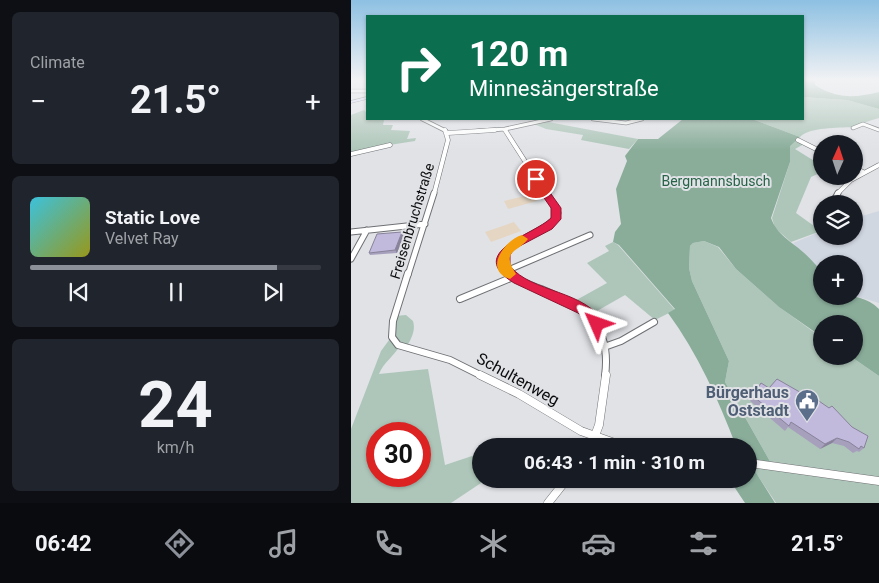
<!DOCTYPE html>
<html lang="en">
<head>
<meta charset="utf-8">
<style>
  body { margin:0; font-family:Roboto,sans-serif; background:#20242c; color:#f1f3f6; height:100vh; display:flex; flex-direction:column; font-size:19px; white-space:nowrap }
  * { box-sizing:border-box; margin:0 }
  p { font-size:16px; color:#9ea1a6 }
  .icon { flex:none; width:28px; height:28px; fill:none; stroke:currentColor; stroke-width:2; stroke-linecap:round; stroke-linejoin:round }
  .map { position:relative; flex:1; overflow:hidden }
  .details { display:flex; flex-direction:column; gap:12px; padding:12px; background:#0d0f14; width:351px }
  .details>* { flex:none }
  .guide { position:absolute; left:15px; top:15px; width:438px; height:105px; border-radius:0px; box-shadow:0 1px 4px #0004; background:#0b6e4f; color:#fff; overflow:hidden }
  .needle { width:32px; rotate:3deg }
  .fabs { position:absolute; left:462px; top:135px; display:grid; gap:10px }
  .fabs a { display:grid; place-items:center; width:50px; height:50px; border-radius:50%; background:#171b24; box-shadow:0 1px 4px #0004; font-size:25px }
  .speed { position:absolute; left:15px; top:422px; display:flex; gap:10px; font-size:25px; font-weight:700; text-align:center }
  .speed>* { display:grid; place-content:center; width:65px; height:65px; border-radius:50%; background:#171b24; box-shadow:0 1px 4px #0004; line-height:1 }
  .speed .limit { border:8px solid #d22; background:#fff; color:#111 }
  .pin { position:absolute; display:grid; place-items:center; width:42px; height:42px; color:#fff; margin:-21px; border:2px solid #fff; border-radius:50%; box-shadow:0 1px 5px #0007 }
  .me { position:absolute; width:55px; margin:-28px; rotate:313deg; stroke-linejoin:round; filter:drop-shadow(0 0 4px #0008) }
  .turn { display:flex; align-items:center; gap:18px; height:105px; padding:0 20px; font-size:22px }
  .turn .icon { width:65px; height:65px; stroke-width:2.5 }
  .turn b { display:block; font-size:35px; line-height:42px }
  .big { font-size:38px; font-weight:700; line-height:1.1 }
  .details .card { flex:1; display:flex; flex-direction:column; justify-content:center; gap:8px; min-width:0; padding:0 18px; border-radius:8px; background:#20242c }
  .details .dial { align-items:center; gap:0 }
  .dial b { font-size:65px; line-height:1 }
  .song { display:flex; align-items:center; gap:15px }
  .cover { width:60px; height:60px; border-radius:8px; background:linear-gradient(135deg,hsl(190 70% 55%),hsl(60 70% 35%)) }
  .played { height:5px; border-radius:2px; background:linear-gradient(90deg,#8c9099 85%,#363941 85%) }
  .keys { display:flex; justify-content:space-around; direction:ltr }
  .heat { display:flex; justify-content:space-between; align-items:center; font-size:28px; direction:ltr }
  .trip { position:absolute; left:121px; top:438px; width:285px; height:50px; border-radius:25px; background:#171b24; box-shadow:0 1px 4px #0004; font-weight:700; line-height:50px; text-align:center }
  .menu { display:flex; height:80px; justify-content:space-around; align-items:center; background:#090b0e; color:#9ea1a6 }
  .menu .icon { width:35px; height:35px }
  .menu .current { color:#8c9099 }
  .menu b { font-size:22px; color:#f1f3f6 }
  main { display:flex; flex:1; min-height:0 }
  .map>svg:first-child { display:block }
  .built { fill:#d1d7e1 }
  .industrial { fill:#e5d6c3 }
  .green { fill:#aec6b9; fill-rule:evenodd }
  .forest { fill:#8aad9a }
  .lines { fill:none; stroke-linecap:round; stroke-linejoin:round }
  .minor-far4-casing { stroke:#6e7074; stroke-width:4.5 }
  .minor-far3-casing { stroke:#6e7074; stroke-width:5 }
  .minor-far2-casing { stroke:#6e7074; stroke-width:7 }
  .minor-far1-casing { stroke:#6e7074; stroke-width:8 }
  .minor-casing { stroke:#6e7074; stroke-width:9 }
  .secondary-casing { stroke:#6e7074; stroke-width:1 }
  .minor-far4 { stroke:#fff; stroke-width:3 }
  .minor-far3 { stroke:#fff; stroke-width:4 }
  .minor-far2 { stroke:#fff; stroke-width:5 }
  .minor-far1 { stroke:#fff; stroke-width:6 }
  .minor { stroke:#fff; stroke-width:8 }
  .secondary { fill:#dbdcfc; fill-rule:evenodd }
  .wall { fill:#a7a0bd }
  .shaded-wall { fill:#88829a }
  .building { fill:#c2badc; stroke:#88829a }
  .route { fill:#e11d48; stroke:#92132f }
  .slow { fill:#f59e0b }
  .labels { text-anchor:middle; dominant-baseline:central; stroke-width:4; stroke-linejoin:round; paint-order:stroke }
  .park-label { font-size:14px; fill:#266347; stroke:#e0e2e6 }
  .street-label { font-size:14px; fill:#0b0c0d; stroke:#e0e2e6 }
  .near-street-label { font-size:16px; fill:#0b0c0d; stroke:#e0e2e6 }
  .near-service-label { font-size:16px; font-weight:bold; fill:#4e5e75; stroke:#e0e2e6; text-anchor:end }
</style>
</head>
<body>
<main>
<section class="details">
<div class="card"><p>Climate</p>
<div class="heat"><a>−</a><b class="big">21.5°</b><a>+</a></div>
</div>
<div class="card">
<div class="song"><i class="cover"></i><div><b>Static Love</b><p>Velvet Ray</p></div></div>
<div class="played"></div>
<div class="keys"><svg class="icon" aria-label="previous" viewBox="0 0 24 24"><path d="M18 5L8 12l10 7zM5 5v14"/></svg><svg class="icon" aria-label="pause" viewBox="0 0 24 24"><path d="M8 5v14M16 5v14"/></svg><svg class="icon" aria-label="next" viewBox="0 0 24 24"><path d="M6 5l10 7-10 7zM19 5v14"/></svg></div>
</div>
<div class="card dial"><b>24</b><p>km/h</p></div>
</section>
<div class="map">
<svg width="528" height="503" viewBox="0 0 528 503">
  <rect width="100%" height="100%" fill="#e0e2e6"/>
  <path class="built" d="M528 211V303L504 296V264H471V272L442 243 471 231V236H504V218Z"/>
  <path class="industrial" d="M182 194 186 201 157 209 153 201Z
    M163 222 170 231 140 242 134 232Z"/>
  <path class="green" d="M451 97 496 100 528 109V118C519 120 509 125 501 127 488 128 458 127 449 137L401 119H451Z
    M13 110 16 113V119L33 120 32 125H42L40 130 59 131 56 139 65 138 64 141 19 148 0 154V115Z
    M192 121 287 139 278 149 230 140 232 135 195 129 183 124Z
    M445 140 453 144 444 149 465 162 463 164 471 172 460 177 445 213 470 231 440 242 424 228 421 218 439 162 438 146Z
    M353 241 367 247 385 269 427 306 471 338V356H499L528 376V503H425L399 464 421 465 374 382 378 361 341 281 338 268 339 246 342 243Z
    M262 242 267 245 324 310 304 320 274 295 239 315 220 303 256 283 236 263 258 251 254 246Z
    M55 315 62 321C65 331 60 339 55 348L49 346C42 357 33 362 28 374L77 369 94 465 130 453V479H136L100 503H0V429L30 351 41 336 44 316ZM26 434H69V476H26Z"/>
  <path class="forest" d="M451 80H464V85C486 99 503 98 528 92V109L496 100 451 97Z
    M332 119H401L449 137 439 146V162L420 218C426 235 440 241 452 252 459 258 465 265 471 272V296C492 296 512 293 528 309V376L499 356H504V324H471V337L428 307 385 269 368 247 353 241 342 243 339 246 338 268 341 281 378 361 374 382 421 465 399 463 424 503H394L378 479H398V446H385C367 399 347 354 317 313L324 309 268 245 262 242 264 232 270 224 265 189 276 161 274 156 287 139H307Z"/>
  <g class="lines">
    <g class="minor-far4-casing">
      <path id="minor-far4" d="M0 91H16
        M71 119 95 131
        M242 119 275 123 291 119
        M502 128 512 124 528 130
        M154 129 155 131
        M126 131 154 129 200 119"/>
    </g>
    <g class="minor-far3-casing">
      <path id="minor-far3" d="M154 130 195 194
        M97 133 144 130
        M447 140 471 152
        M0 154 39 145
        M504 168 512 172
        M83 194 97 140 94 130
        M486 194 500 180 528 165"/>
    </g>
    <g class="minor-far2-casing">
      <path id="minor-far2" d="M481 204 487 193
        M0 232 74 224
        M0 259 16 230
        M155 271 239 235
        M57 275 83 193
        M160 275C129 244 199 236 207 213L195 193"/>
    </g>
    <g class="minor-far1-casing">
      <path id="minor-far1" d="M57 273 42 321 41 337 47 345 99 360 131 376
        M158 273C166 281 179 285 190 289 233 307 261 324 254 376
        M109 299 162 277
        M256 346 270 341 303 322"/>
    </g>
    <g class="minor-casing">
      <path id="minor" d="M129 375 168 394 230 431 272 446
        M240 446 248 425 255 375
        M398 463 528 481
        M197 503 216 479"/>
    </g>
    <g class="secondary-casing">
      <path id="secondary" d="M16 97V99L0 103V101Z"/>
    </g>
    <use href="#minor-far4" class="minor-far4"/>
    <use href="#minor-far3" class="minor-far3"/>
    <use href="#minor-far2" class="minor-far2"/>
    <use href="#minor-far1" class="minor-far1"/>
    <use href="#minor" class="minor"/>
    <use href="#secondary" class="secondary"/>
  </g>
  <path class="wall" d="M53 235 46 253 19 255 18 253Z
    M410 383 418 388 453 395 455 392 513 448 508 452 506 451 502 453 493 446 481 443 469 449 437 427 434 431 399 401Z"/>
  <path class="shaded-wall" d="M51 232 53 235 46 253 44 250Z
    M486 438 481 443 469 449 474 444Z"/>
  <path class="building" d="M51 232 44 250 18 253 26 234Z
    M426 379 454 395 455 392 478 408 481 406 501 427 517 436 513 448 510 446 508 449 498 442 486 438 474 444 440 422 438 426 402 396 410 383 418 388Z"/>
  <linearGradient id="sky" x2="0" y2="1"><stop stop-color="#8dc0e2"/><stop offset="0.53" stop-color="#f1f2f4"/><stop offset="1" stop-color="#f1f2f4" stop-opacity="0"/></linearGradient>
  <rect width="528" height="150" fill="url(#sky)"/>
  <path class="route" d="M182 177H188L210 208V219L201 229 163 249 159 255V266C180 293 236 290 253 324L251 328H241L227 313 163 283C113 252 183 235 200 218V208L180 179Z"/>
  <path class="slow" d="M171 235 177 239C165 254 150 250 165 274L159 279C132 271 153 240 171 235Z"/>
  <defs>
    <g id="civic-pin" transform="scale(1.25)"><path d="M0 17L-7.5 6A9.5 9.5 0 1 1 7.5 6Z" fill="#5c6f8a" stroke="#e0e2e6"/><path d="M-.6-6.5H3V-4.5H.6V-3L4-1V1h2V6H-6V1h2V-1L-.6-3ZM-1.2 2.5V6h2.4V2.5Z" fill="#fff"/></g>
  </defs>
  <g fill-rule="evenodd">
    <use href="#civic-pin" x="456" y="401"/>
  </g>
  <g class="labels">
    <g class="park-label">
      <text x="365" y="181">Bergmannsbusch</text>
    </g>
    <g class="street-label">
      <text transform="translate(61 221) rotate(-73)">Freisenbruchstraße</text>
    </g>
    <g class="near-street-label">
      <text transform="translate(167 379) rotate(29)">Schultenweg</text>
    </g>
    <g class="near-service-label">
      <text x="438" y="392">Bürgerhaus<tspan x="438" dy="18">Oststadt</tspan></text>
    </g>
  </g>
</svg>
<div class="fabs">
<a><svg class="needle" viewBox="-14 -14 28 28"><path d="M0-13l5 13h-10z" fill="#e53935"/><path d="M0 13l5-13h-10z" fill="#9ea1a6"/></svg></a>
<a><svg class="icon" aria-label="layers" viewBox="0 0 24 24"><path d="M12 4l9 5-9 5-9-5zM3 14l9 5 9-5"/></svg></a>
<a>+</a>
<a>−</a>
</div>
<div class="speed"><div class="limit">30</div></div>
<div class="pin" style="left:185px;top:179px;background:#d93025"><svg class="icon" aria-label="arrive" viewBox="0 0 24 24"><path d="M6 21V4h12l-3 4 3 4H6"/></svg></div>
<svg class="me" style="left:246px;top:324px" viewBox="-20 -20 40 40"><path d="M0-17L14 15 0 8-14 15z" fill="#e11d48" stroke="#fff" stroke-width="4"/></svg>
<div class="trip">06:43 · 1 min · 310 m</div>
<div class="guide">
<div class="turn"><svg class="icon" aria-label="right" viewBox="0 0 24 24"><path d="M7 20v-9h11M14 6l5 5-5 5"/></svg><div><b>120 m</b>Minnesängerstraße</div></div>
</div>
</div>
</main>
<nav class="menu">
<b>06:42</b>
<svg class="icon current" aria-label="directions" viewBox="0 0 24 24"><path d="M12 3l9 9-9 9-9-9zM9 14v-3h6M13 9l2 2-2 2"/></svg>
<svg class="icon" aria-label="music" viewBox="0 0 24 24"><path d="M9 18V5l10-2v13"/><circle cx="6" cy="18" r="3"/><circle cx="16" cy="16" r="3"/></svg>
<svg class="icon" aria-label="phone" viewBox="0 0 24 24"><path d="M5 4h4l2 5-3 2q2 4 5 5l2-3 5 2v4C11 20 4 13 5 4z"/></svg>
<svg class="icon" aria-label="climate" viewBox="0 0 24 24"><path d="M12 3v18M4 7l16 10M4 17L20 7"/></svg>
<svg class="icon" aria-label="car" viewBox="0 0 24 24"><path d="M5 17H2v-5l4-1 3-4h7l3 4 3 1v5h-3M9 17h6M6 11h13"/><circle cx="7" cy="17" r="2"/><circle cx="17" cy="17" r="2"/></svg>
<svg class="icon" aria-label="filters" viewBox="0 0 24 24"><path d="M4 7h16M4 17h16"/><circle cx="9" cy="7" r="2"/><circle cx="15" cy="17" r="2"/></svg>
<b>21.5°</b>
</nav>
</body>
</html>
